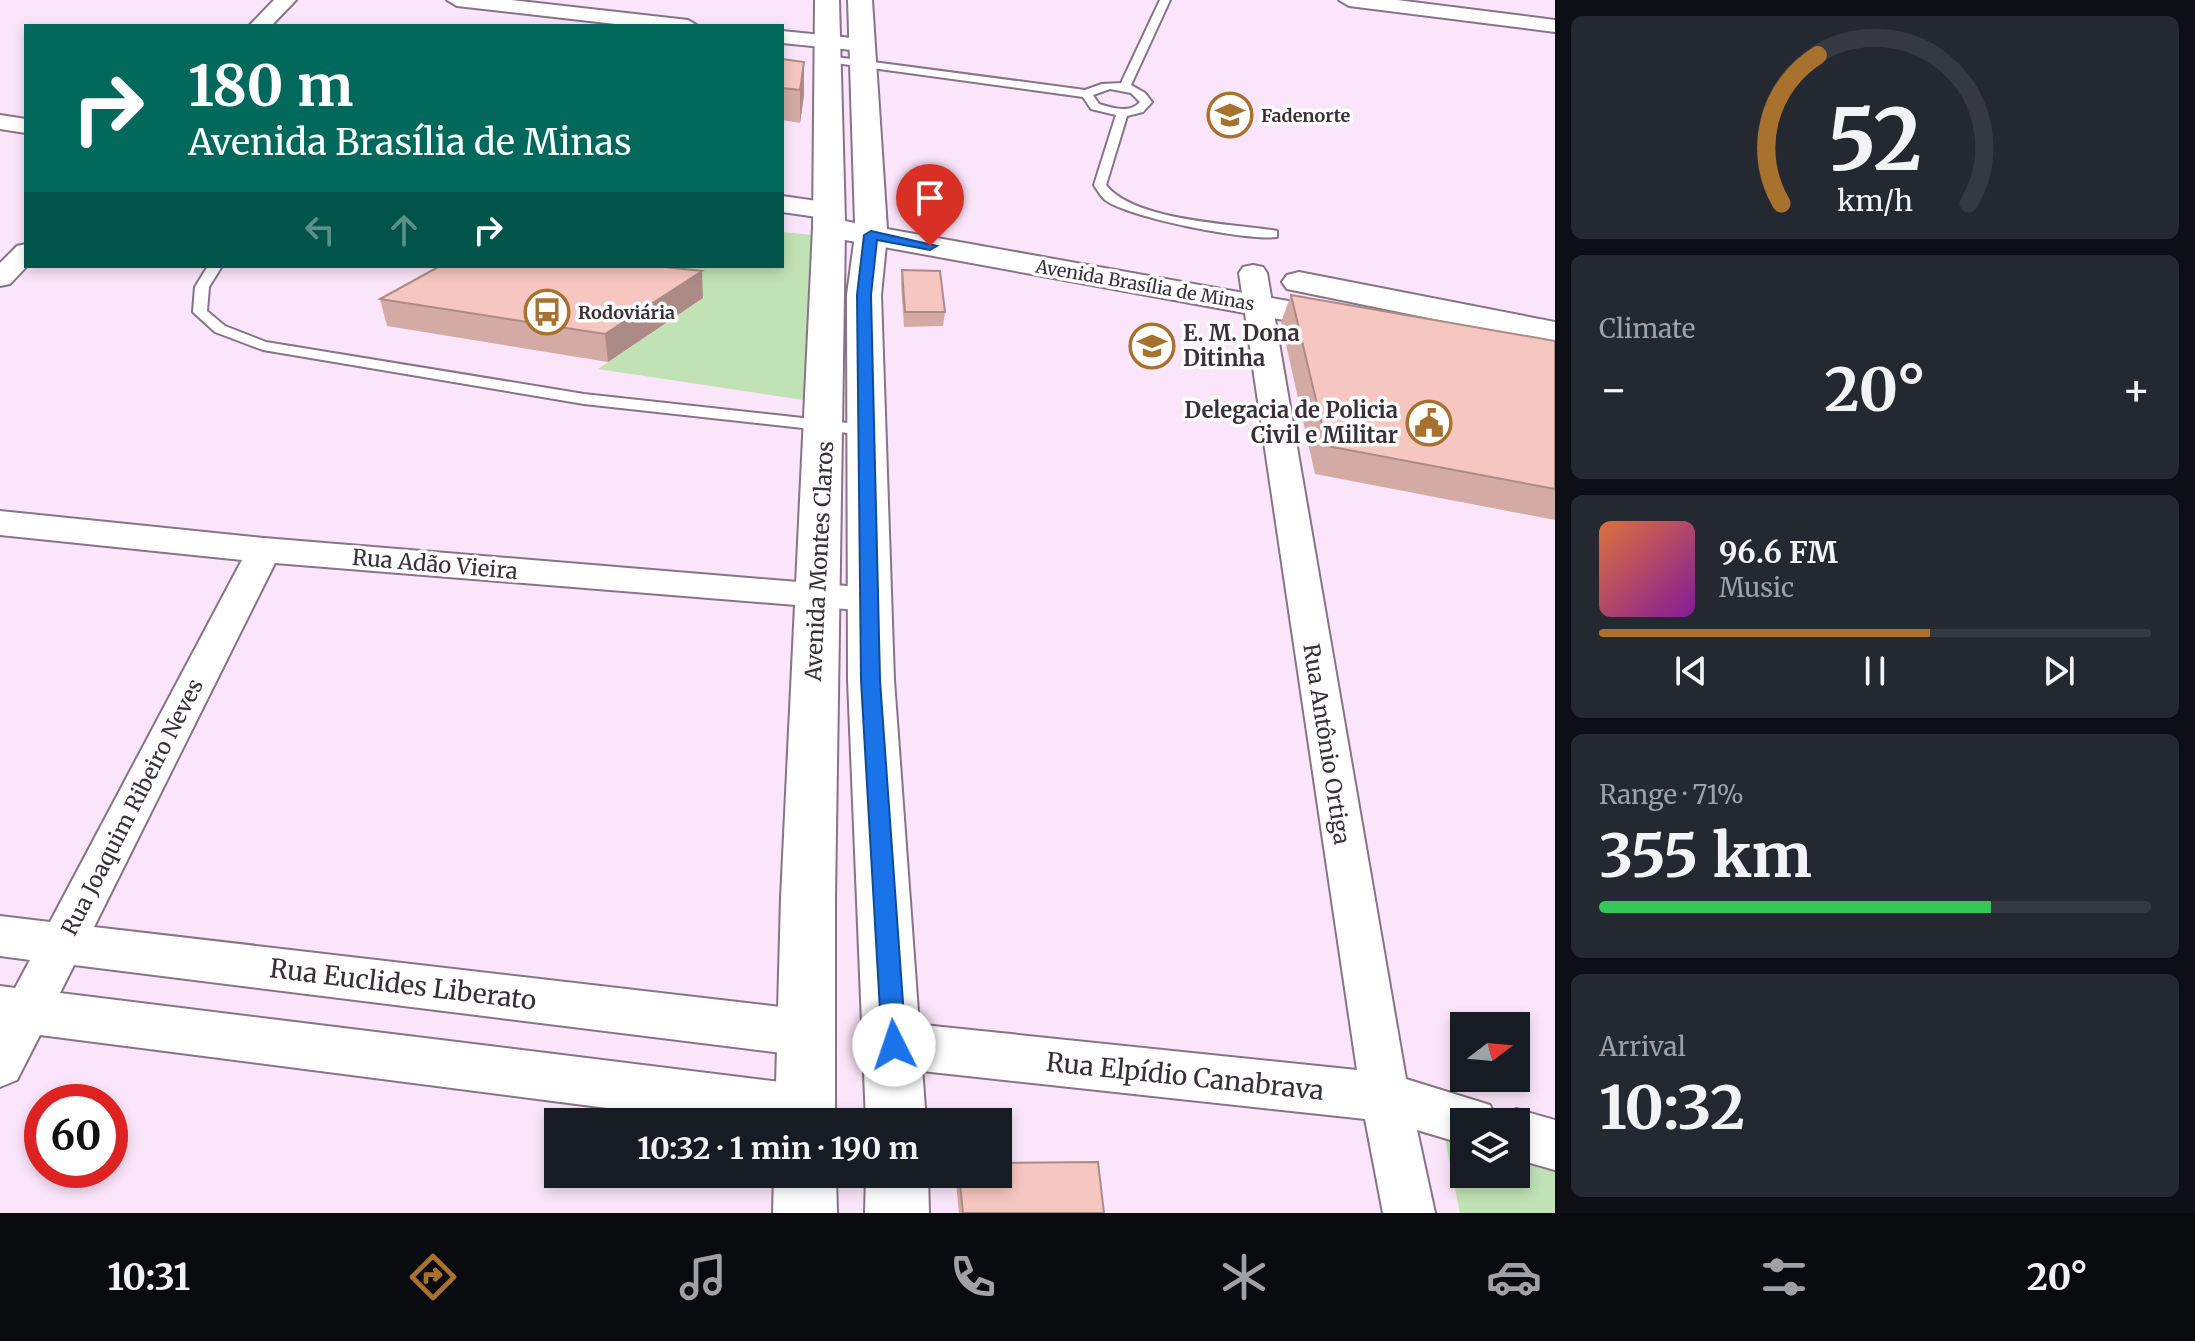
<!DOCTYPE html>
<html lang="en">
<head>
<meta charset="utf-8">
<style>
  body { margin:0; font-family:Merriweather,serif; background:#242831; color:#f1f3f6; height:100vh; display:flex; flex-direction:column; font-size:30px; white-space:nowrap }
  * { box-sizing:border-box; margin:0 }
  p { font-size:26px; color:#9ea1a6 }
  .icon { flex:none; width:44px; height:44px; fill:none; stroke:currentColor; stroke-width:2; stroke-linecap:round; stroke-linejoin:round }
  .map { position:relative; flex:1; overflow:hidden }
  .sheet { display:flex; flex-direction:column; gap:16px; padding:16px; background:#0d0f14; width:640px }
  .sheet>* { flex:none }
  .hud { position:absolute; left:24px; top:24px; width:760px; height:244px; border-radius:0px; box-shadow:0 4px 12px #0003; background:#00695c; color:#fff; overflow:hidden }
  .needle { width:52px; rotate:74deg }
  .controls { position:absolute; left:1450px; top:1012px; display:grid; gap:16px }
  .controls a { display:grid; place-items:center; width:80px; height:80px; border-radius:0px; background:#171b24; box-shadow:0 4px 12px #0003; font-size:40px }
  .speed { position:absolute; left:24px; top:1084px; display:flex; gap:16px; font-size:40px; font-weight:700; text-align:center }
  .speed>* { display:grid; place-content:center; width:104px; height:104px; border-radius:50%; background:#171b24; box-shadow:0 4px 12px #0003; line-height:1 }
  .speed .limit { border:12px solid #d22; background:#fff; color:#111 }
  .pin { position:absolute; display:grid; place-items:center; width:68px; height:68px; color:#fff; margin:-82px -34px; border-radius:50% 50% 50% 0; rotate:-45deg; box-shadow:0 0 8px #0007 }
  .pin .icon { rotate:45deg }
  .me { position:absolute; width:88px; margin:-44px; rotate:356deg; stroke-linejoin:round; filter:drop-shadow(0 0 6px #0008) }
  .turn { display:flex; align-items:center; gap:28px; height:168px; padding:0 32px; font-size:36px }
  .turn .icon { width:104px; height:104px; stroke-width:2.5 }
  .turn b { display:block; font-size:56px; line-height:68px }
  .lanes { display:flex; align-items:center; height:76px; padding:0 32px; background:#0003; justify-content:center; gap:40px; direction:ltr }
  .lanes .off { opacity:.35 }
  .big { font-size:60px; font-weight:700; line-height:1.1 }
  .sheet .card { flex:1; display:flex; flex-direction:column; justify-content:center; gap:12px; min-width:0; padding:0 28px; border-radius:12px; background:#242831 }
  .sheet .dial { align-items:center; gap:0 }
  .dial svg { height:208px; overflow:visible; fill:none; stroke:#363941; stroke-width:7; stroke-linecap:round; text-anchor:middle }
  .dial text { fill:#f1f3f6; stroke:none }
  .song { display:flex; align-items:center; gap:24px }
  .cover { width:96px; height:96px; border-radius:12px; background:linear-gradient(135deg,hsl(20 70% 55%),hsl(290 70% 35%)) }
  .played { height:8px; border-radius:4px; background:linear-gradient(90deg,#a9712e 60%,#363941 60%) }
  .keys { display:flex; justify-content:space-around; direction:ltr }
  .heat { display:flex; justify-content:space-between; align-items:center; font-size:44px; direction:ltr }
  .charge { height:12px; border-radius:6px; background:linear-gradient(90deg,#34c759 71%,#363941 0) }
  .trip { position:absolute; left:544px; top:1108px; width:468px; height:80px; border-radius:0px; background:#171b24; box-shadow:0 4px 12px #0003; font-weight:700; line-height:80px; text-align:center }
  .dock { display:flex; height:128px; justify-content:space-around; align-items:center; background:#090b0e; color:#9ea1a6 }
  .dock .icon { width:56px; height:56px }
  .dock .selected { color:#a9712e }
  .dock b { font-size:36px; color:#f1f3f6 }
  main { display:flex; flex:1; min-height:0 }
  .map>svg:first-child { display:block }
  .green { fill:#c1e2b5 }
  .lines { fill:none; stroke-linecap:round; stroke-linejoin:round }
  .lane-casing { stroke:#877486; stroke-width:4 }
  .street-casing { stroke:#877486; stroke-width:4 }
  .secondary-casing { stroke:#877486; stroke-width:4 }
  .primary-casing { stroke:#877486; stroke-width:4 }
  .lane { fill:#fff; fill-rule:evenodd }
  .street { fill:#fff; fill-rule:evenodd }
  .secondary { fill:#fff; fill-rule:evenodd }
  .primary { fill:#fff; fill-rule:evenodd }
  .wall { fill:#d4aaa5 }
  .shaded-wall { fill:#ac8b86 }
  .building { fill:#f6c6c0; stroke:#ac8b86; stroke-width:2 }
  .route { fill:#1a73e8; stroke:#114b97; stroke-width:2 }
  .labels { text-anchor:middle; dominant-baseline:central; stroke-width:7; stroke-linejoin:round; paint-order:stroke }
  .far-poi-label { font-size:18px; font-weight:bold; fill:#393038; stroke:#fff; text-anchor:start }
  .far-street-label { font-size:18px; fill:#393038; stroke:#fff }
  .poi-label { font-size:22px; font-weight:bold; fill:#393038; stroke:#fff; text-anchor:start }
  .street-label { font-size:22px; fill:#393038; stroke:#fff }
  .near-street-label { font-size:26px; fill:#393038; stroke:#fff }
</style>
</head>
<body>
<main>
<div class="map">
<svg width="1555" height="1213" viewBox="0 0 1555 1213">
  <rect width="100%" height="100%" fill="#fbe5fa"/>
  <path class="green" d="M782 232 813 235 810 401 598 369 705 297 484 266H782Z
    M1445 1139 1464 1144V1174H1516V1158L1555 1169V1213H1460Z"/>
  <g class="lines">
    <g class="lane-casing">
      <path id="lane" d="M1160 0H1170L1131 85 1145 93 1152 102 1143 112 1127 116 1106 185C1133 220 1229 224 1272 230L1277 231V237C1247 241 1130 218 1105 200 1101 196 1097 190 1094 185L1116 115 1091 109 1083 97 828 62 823 59 828 56 1085 90 1102 84 1121 83ZM1110 89 1131 93 1140 102C1129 114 1113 108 1099 104L1093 95Z
        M208 266H222L209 287 207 311 225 326 266 342 584 394 866 425 874 430 866 435 584 404 263 350 215 332 193 312 195 287Z"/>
    </g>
    <g class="street-casing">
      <path id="street" d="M274 0H296L271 26H249Z
        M447 0H511L688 20 698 26H633L457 6Z
        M1339 0H1397L1555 20V32L1349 6Z
        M782 31 862 39 873 45 862 51 782 43Z
        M0 115 26 119V133L0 129Z
        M782 196 831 203 844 211 831 219 782 212Z
        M26 244 27 266 10 284 0 286V263L17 246Z
        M1253 265 1263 267 1267 273 1406 1079 1490 1105 1497 1120 1516 1109 1555 1120V1170L1516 1159V1122H1464V1144L1417 1130 1435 1213H1383L1365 1119 894 1068 877 1061 870 1045 877 1029 894 1022 1357 1070 1239 273 1243 267Z
        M0 511 264 538 883 589 888 598 883 607 870 611 275 563 94 927 806 1010 823 1017 830 1033 823 1049 806 1056 74 965 60 993 805 1085 822 1092 830 1109 824 1122H716L40 1035 17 1080 0 1087V986L15 988 30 960 0 956V916L50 922 242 560 0 535Z"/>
    </g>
    <g class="secondary-casing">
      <path id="secondary" d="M815 0H839L845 221 855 223 848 0H872L887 229 1344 311 1356 314 1361 321 1356 328 1344 331 818 235 813 228Z
        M1299 272 1555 322V344L1287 289 1282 282 1287 275Z"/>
    </g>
    <g class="primary-casing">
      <path id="primary" d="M829 218 840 221 845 228 835 898V1122H775L781 898 813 228 818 221Z
        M871 225 882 228 887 235 881 295 894 680 926 1122H866L848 680 847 295 855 235 860 228Z
        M774 1174H836L837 1213H773Z
        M866 1174H928L929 1213H865Z"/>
    </g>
    <use href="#lane" class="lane"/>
    <use href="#street" class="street"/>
    <use href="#secondary" class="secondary"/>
    <use href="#primary" class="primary"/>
  </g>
  <path class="wall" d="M782 59 804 62V95L800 123 782 120Z
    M902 270 945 312 943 326 904 327 901 285Z
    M1291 295 1555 341V520L1315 474 1281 322Z
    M703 298 608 362 387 326 380 299Z
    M955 1174H998L1104 1213H959Z"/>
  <path class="shaded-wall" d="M804 62V95L800 123V90Z
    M702 271 703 298 608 362 605 334Z"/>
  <path class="building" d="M782 59 804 62 800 90 782 88Z
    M440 266H655L702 271 605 334 380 299Z
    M902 270 940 271 945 312H905Z
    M1291 295 1555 341V489L1327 446Z
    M1098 1162 1104 1213H963L959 1174H998V1163Z"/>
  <path class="route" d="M871 231 937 246 930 250 877 240 871 295 880 680 906 1045 903 1053 894 1057 886 1053 882 1045 861 680 857 295 864 235Z"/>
  <defs>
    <g id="university-ring" transform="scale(2.3)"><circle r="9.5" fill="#fff" stroke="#a9712e" stroke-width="1.5"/><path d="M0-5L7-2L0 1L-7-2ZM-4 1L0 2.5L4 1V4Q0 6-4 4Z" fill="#a9712e"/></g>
    <g id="bus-ring" transform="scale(2.3)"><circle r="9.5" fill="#fff" stroke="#a9712e" stroke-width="1.5"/><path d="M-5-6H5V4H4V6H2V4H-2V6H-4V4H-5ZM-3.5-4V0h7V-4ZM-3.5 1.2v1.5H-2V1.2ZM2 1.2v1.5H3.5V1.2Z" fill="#a9712e"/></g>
    <g id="school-ring" transform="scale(2.3)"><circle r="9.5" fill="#fff" stroke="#a9712e" stroke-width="1.5"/><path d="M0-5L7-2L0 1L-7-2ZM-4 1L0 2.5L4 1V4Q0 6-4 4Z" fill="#a9712e"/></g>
    <g id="civic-ring" transform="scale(2.3)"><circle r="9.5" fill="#fff" stroke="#a9712e" stroke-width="1.5"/><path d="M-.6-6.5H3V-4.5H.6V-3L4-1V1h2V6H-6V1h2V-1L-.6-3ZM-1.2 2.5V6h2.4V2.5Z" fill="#a9712e"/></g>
  </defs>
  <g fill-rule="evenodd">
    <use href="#university-ring" x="1230" y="115"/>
    <use href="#bus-ring" x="547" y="312"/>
    <use href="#school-ring" x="1152" y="346"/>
    <use href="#civic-ring" x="1429" y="423"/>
  </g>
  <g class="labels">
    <g class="far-poi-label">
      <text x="1261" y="115">Fadenorte</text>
      <text x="578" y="312">Rodoviária</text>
    </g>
    <g class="far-street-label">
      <text transform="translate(1145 285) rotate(10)">Avenida Brasília de Minas</text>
    </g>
    <g class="poi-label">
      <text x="1183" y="333">E. M. Dona<tspan x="1183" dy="25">Ditinha</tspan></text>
      <text x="1398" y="410" text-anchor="end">Delegacia de Policia<tspan x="1398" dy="25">Civil e Militar</tspan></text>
    </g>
    <g class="street-label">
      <text transform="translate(819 561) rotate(-87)">Avenida Montes Claros</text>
      <text transform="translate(435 564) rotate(5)">Rua Adão Vieira</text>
      <text transform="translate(1327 744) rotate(81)">Rua Antônio Ortiga</text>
      <text transform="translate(132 807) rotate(-63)">Rua Joaquim Ribeiro Neves</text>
    </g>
    <g class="near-street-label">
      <text transform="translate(403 984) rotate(7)">Rua Euclides Liberato</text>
      <text transform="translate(1185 1076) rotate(6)">Rua Elpídio Canabrava</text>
    </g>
  </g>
</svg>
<div class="controls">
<a><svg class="needle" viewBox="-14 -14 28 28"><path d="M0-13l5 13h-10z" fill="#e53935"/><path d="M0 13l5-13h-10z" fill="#9ea1a6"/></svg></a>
<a><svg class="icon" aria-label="layers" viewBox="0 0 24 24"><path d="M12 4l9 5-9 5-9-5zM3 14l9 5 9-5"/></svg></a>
</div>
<div class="speed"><div class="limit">60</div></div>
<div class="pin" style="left:930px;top:246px;background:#d93025"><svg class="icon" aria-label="arrive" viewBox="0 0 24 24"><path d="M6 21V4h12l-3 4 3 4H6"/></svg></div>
<svg class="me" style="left:894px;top:1045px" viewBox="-20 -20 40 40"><circle r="19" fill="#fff"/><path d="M0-13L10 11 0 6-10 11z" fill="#1a73e8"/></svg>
<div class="trip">10:32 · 1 min · 190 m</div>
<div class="hud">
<div class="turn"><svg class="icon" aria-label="right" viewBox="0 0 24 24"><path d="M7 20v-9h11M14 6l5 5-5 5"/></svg><div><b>180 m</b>Avenida Brasília de Minas</div></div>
<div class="lanes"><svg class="icon off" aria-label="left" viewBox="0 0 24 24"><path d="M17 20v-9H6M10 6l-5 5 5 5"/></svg><svg class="icon off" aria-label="ahead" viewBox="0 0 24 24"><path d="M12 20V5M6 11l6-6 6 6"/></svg><svg class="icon" aria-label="right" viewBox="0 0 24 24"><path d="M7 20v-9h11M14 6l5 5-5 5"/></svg></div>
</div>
</div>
<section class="sheet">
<div class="card dial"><svg viewBox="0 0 100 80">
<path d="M14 69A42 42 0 1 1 86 69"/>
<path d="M14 69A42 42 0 0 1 28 12" stroke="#a9712e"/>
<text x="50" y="56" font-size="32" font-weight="700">52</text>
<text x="50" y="72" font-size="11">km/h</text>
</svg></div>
<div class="card"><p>Climate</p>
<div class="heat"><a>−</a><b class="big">20°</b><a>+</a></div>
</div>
<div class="card">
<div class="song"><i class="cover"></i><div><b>96.6 FM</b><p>Music</p></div></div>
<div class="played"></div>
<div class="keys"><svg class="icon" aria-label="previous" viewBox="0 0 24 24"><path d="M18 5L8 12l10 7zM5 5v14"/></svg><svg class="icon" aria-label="pause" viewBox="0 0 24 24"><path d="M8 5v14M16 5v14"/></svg><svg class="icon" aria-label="next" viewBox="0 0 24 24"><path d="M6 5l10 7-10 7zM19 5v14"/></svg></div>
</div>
<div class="card"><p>Range · 71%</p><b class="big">355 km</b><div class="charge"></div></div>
<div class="card"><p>Arrival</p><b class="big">10:32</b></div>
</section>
</main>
<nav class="dock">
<b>10:31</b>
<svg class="icon selected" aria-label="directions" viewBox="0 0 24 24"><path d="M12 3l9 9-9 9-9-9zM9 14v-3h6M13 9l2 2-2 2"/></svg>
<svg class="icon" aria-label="music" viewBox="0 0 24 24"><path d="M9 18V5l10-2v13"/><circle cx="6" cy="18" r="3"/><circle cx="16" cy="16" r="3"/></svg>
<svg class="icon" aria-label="phone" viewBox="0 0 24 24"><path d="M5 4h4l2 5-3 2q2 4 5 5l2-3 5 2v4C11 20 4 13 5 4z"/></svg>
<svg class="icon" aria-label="climate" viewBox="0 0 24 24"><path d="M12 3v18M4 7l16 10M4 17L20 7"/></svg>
<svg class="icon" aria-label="car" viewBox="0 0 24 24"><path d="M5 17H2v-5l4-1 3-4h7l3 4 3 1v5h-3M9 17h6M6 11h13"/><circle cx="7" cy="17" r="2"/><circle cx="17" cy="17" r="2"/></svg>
<svg class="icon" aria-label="filters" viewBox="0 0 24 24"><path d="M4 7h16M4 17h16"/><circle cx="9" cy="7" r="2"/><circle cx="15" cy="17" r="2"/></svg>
<b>20°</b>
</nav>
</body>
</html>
